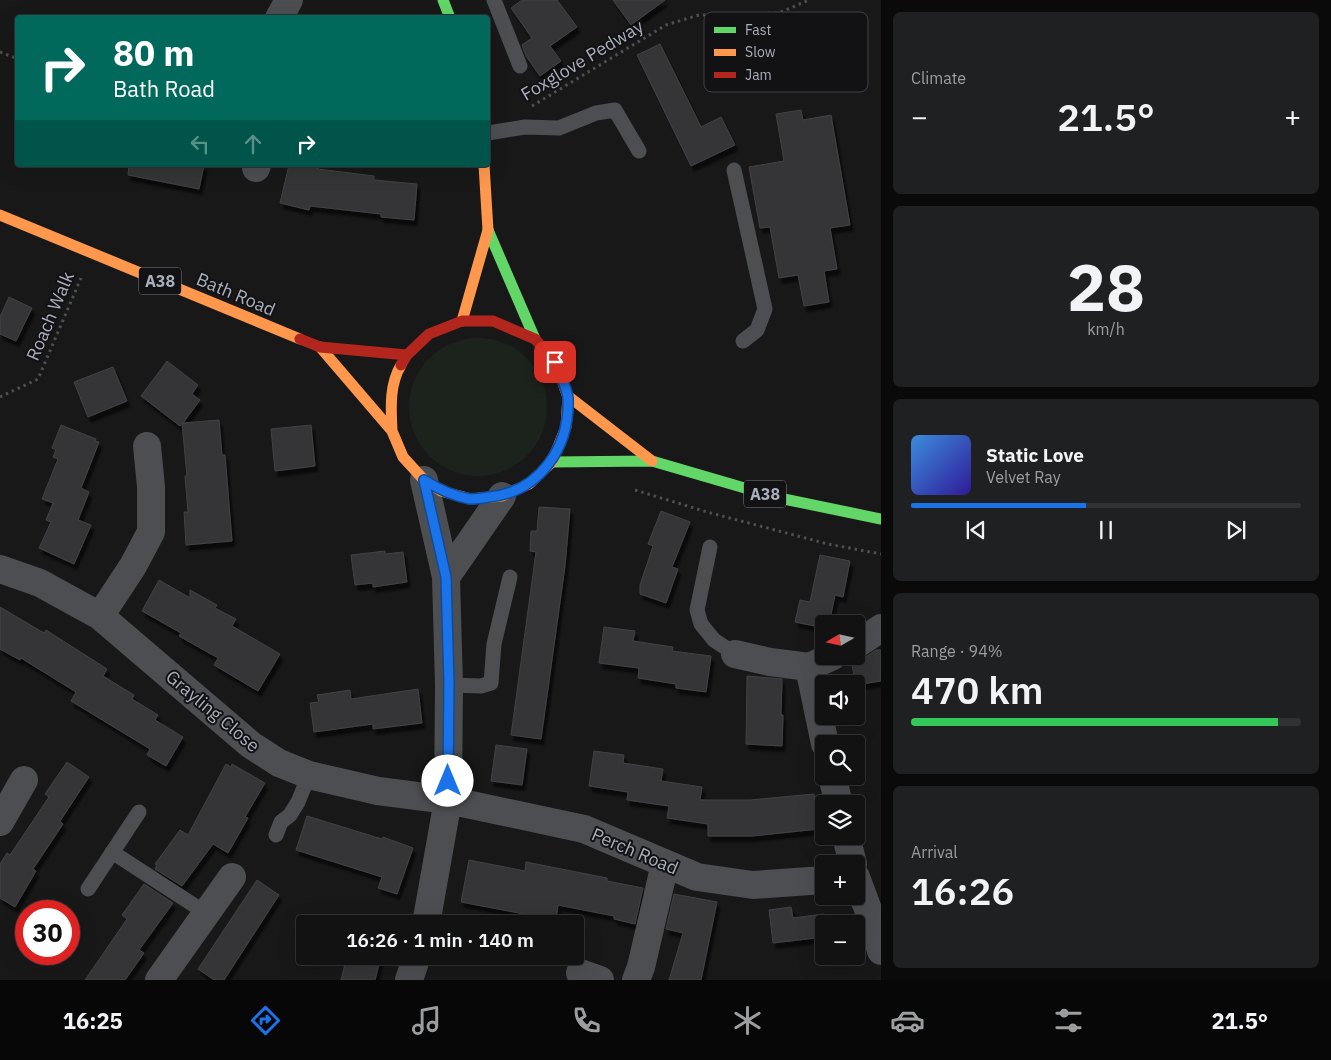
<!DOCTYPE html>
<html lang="en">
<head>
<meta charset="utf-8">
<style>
  body { margin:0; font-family:"IBM Plex Sans",sans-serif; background:#1f2021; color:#f1f3f6; height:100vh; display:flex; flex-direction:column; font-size:19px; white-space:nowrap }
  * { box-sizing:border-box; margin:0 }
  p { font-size:16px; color:#9c9ea0 }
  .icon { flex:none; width:28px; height:28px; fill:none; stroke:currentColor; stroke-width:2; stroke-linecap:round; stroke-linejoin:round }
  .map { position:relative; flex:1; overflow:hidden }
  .panel { display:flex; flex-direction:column; gap:12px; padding:12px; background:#0a0a0a; width:450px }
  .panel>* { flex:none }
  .hud { position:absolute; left:15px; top:15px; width:475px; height:152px; border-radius:5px; box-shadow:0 5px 20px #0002,0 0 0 1px #313233; background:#00695c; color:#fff; overflow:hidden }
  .needle { width:32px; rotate:261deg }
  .controls { position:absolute; left:815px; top:615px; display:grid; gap:10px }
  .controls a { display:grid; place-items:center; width:50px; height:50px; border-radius:5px; background:#121213; box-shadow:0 5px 20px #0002,0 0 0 1px #313233; font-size:25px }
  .speed { position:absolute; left:15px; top:900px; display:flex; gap:10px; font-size:25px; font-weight:700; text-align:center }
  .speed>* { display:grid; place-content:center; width:65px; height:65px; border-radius:50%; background:#121213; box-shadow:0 5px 20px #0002,0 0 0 1px #313233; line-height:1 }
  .speed .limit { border:8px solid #d22; background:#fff; color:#111 }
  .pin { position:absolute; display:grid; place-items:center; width:42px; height:42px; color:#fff; margin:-21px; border-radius:10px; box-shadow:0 2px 8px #0006 }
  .me { position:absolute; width:55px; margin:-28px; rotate:0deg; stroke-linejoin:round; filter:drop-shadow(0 0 4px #0008) }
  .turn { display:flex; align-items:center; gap:18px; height:105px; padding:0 15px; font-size:22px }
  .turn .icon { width:65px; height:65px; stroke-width:2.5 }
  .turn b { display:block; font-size:35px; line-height:42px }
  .lanes { display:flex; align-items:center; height:48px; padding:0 15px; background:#0003; justify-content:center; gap:25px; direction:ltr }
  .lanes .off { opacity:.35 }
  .big { font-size:38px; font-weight:600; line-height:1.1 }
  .panel .widget { flex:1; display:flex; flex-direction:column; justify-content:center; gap:8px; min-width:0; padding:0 18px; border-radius:8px; background:#1f2021 }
  .panel .dial { align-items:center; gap:0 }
  .dial b { font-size:65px; line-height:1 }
  .song { display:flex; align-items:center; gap:15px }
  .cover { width:60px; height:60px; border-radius:8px; background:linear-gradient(135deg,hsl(210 70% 55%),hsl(250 70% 35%)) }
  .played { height:5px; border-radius:2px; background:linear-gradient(90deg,#1a73e8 45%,#313233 45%) }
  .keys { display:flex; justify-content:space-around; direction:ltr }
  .heat { display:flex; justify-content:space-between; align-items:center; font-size:28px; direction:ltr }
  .charge { height:8px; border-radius:4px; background:linear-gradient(90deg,#34c759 94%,#313233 0) }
  .trip { position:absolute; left:296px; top:915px; width:288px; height:50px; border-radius:5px; background:#121213; box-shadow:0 5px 20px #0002,0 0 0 1px #313233; font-weight:600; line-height:50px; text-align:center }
  .tab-bar { display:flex; height:80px; justify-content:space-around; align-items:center; background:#070708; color:#9c9ea0 }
  .tab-bar .icon { width:35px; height:35px }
  .tab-bar .active { color:#1a73e8 }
  .tab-bar b { font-size:22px; color:#f1f3f6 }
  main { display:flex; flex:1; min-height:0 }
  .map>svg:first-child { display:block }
  .green { fill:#1c231d }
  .building { fill:#363638; stroke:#414245; filter:url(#shadow) }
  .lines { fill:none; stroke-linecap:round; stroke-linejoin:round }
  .path { stroke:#4e4f53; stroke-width:3; stroke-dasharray:2.5 4; stroke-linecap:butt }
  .lane { stroke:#4c4e52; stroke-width:15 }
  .street { stroke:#4c4e52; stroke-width:28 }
  .fast { stroke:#63d668; stroke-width:11 }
  .slow { stroke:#ff974d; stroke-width:11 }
  .jam { stroke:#b3261e; stroke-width:11 }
  .route-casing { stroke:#114b97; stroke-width:12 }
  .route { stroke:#1a73e8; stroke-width:9 }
  .labels { text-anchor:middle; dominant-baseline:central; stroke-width:4; stroke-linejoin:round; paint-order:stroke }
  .shield { fill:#121215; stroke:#7c8089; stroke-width:1 }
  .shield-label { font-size:16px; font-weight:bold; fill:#a9afbb }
  .street-label { font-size:18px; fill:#a9afbb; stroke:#121215 }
  .key { fill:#121215; stroke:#3f4147; stroke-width:1 }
  .key-label { font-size:14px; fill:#a9afbb }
</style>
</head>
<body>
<main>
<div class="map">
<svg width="881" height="980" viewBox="0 0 881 980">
  <defs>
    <filter id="shadow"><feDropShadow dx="3" dy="5.5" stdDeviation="1" flood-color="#0009"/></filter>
  </defs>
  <rect width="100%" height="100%" fill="#181819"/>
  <path class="green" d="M409 407a69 69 0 1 1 138 0a69 69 0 1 1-138 0Z"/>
  <path class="building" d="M522 0H557L577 27 550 46 561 61 540 76 526 56 522 45 532 38 511 8Z
    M613 0H665L631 25Z
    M660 44 701 127 721 117 735 145 691 166 637 55Z
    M801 110 803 120 831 115 850 225 830 228 837 269 824 271 829 302 804 306 798 275 779 278 770 227 760 228 749 167 784 161 776 114Z
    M129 165H204L199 189 128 175Z
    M289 165H319L318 169 374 176V180L417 184 414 220 381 217V214L310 206 309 210 280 203Z
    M9 297 32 308 16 341 0 334V317Z
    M167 361 198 385 192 394 200 400 183 423 219 420 222 455H225L232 541 186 545 184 512H188L185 476H187L182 423 180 426 141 396Z
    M113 367 127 401 88 417 74 382Z
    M61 425 96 439 95 441 99 442 81 488 89 492 78 520 91 525 74 564 39 548 51 522 46 520 53 503 42 499 58 459 53 457 56 450 52 448Z
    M311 425 315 466 275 471 271 429Z
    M539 507 570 509 565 566 541 739 511 735 536 552 530 551 531 531H537Z
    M661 511 690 522 672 567 678 569 666 603 640 594V585L653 546 648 544Z
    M385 551V554L403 552 407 582 373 587V583L355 585 351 555Z
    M820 555 850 561 843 597 835 595 829 624H824V628L795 622 800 600 810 602Z
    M159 580 190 598V590L217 605 215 608 236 619 232 626 280 654 258 691 214 665 218 658 179 636 181 633 142 611Z
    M0 607 44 633 46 630 107 669 103 676 134 695 132 699 158 715 155 720 183 737 166 766 147 755 150 749 71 701 76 692 21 658 20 660 0 649Z
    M604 627 635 631 633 641 673 647 672 651 711 656 706 692 676 688V684L638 678 639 668 599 663Z
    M876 650H881V681L856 685 851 660H858L864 658Z
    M747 676 782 679 781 715H783L782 746 746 744Z
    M418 689 422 723 373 729V724L314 732 310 703 319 702 317 695 350 690 351 699Z
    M496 745 527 749 522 785 491 781Z
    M594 751 624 755 623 763 663 769 661 781 702 787 700 800H750L814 794 819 829 752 836H708V824L667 818 669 806 627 800 628 792 589 786Z
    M67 762 89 777 60 821 63 824 33 869 36 871 15 907 0 898V864L7 853 10 855 49 797 45 794Z
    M226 764 231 767 232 764 265 783 245 817 248 818 228 853 213 844 182 886 155 869 157 865 155 864 180 830 188 835Z
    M307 816 382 839 383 837 413 848 397 894 378 888 382 877 296 850Z
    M469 860 525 871 526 862 607 878V881L643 888 635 924 614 919V916L558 905 556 920 461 902Z
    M257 880 279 895 224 980H214L198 969Z
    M144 884 173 903 139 950 144 953 125 980H85L127 919 122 915Z
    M674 894 717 902 701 980H669L683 933 666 929Z
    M791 907 793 918 824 914V937L773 943 769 910Z
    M347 956H381L375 980H341Z"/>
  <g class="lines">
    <path class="path" d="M0 52 18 59
      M532 106 666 25 699 15 779 13 809 0
      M0 397 38 379 81 278
      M635 490 707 512 828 544 881 554"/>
    <path class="lane" d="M494 0 520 66
      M488 133 525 127 559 128 596 113 615 110 639 151
      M734 170 765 309 757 330 743 341
      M710 547 697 610 701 624 714 640 735 654
      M449 685 481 686 491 683 494 644 510 577
      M276 835 281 822 290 815 298 802 309 775
      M112 852 206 913
      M88 889 139 812"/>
    <path class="street" d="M279 18 289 0
      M256 168 257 165
      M424 480 446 577 449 685 448 800 426 924
      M0 569 40 583 100 616 251 745 279 763 309 775 378 791 448 800 584 829 697 877 753 885 824 880
      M446 577 502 496
      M100 616 133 566 151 532V487L147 446
      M856 645 881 628
      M735 654 770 662 809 667 825 744
      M809 667 833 656
      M832 776 839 804
      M0 822 24 780
      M846 836 853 864
      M856 877 873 923 881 951
      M580 973 600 980
      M159 980 232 877
      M409 980 417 956
      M636 980 641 967 665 864"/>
    <path class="fast" d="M443 0 450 18
      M488 230 535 339
      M552 462 652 461 779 498 881 519"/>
    <path class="slow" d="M0 215 300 339
      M462 321 488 230 484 165
      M320 347 392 431 403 457 424 480 441 491 471 499 502 496 529 484 552 462 566 427 568 396 565 389
      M568 396 652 461
      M392 431C391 409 389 385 401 365"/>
    <path class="jam" d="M300 339 320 347 407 355
      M401 365 407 355 429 334 462 321H493L535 339 555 362 565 389"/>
  </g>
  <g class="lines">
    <g class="route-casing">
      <path id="route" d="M448 781 449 684 446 577 424 480C438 489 453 496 470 499 476 499 483 498 489 497 540 492 570 447 568 398 567 387 559 373 555 362"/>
    </g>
    <use href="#route" class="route"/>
  </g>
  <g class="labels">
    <g class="shield">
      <rect x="139" y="267.5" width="42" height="27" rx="4"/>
      <rect x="744" y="480.5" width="42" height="27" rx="4"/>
    </g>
    <g class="shield-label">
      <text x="160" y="281">A38</text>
      <text x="765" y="494">A38</text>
    </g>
    <g class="street-label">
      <text transform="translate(582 60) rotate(-31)">Foxglove Pedway</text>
      <text transform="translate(236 294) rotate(23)">Bath Road</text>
      <text transform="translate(50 316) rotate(-67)">Roach Walk</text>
      <text transform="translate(213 711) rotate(40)">Grayling Close</text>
      <text transform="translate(635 851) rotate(23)">Perch Road</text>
    </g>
  </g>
  <rect x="704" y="12" width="164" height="80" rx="8" class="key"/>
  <rect x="714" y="27" width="22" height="6" fill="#63d668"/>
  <rect x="714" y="49" width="22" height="7" fill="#ff974d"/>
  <rect x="714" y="72" width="22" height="6" fill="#b3261e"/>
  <g class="key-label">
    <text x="745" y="35">Fast</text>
    <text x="745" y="57">Slow</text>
    <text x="745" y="80">Jam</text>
  </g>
</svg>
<div class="controls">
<a><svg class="needle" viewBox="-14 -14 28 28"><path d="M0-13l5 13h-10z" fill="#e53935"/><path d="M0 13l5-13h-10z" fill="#9c9ea0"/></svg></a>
<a><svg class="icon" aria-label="sound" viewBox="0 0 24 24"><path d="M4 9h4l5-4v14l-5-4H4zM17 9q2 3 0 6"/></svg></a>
<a><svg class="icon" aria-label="search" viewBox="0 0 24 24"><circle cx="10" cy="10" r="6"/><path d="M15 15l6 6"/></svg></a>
<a><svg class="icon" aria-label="layers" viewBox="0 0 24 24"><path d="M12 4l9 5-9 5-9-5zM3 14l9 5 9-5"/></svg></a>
<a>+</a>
<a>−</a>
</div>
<div class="speed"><div class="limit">30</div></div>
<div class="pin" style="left:555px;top:362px;background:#d93025"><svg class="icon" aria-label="arrive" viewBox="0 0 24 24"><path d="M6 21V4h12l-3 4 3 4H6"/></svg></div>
<svg class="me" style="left:448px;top:781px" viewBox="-20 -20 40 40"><circle r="19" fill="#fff"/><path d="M0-13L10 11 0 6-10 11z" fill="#1a73e8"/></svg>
<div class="trip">16:26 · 1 min · 140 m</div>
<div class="hud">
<div class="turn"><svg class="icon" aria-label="right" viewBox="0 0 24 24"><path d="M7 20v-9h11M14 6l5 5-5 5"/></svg><div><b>80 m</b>Bath Road</div></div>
<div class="lanes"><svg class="icon off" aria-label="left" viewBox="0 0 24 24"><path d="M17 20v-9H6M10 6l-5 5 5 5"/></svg><svg class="icon off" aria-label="ahead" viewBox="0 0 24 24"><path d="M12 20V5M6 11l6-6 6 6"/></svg><svg class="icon" aria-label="right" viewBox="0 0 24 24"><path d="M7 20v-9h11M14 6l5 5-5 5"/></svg></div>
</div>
</div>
<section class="panel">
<div class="widget"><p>Climate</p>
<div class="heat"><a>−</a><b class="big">21.5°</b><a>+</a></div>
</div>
<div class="widget dial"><b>28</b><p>km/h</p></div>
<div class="widget">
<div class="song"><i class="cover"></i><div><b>Static Love</b><p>Velvet Ray</p></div></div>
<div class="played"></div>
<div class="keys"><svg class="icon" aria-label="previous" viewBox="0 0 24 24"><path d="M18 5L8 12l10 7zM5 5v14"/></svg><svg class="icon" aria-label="pause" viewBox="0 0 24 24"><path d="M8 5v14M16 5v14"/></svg><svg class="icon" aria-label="next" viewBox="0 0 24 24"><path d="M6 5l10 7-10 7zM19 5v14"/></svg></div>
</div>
<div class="widget"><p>Range · 94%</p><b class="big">470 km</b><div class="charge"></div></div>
<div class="widget"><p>Arrival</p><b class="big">16:26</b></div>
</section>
</main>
<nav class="tab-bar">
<b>16:25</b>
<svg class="icon active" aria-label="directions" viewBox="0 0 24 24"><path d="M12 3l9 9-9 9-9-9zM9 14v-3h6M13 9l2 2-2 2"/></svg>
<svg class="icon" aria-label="music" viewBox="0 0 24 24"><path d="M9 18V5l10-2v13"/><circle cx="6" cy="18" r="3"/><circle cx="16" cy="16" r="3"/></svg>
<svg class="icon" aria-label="phone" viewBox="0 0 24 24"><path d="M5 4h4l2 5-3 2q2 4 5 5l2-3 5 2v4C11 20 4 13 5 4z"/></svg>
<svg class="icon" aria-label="climate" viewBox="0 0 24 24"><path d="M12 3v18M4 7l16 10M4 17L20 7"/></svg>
<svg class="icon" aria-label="car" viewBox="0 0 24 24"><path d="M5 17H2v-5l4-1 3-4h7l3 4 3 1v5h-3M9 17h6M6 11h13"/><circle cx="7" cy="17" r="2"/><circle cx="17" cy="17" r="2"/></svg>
<svg class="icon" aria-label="filters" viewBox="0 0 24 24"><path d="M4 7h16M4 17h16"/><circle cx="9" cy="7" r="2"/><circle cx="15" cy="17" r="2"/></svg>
<b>21.5°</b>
</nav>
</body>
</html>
